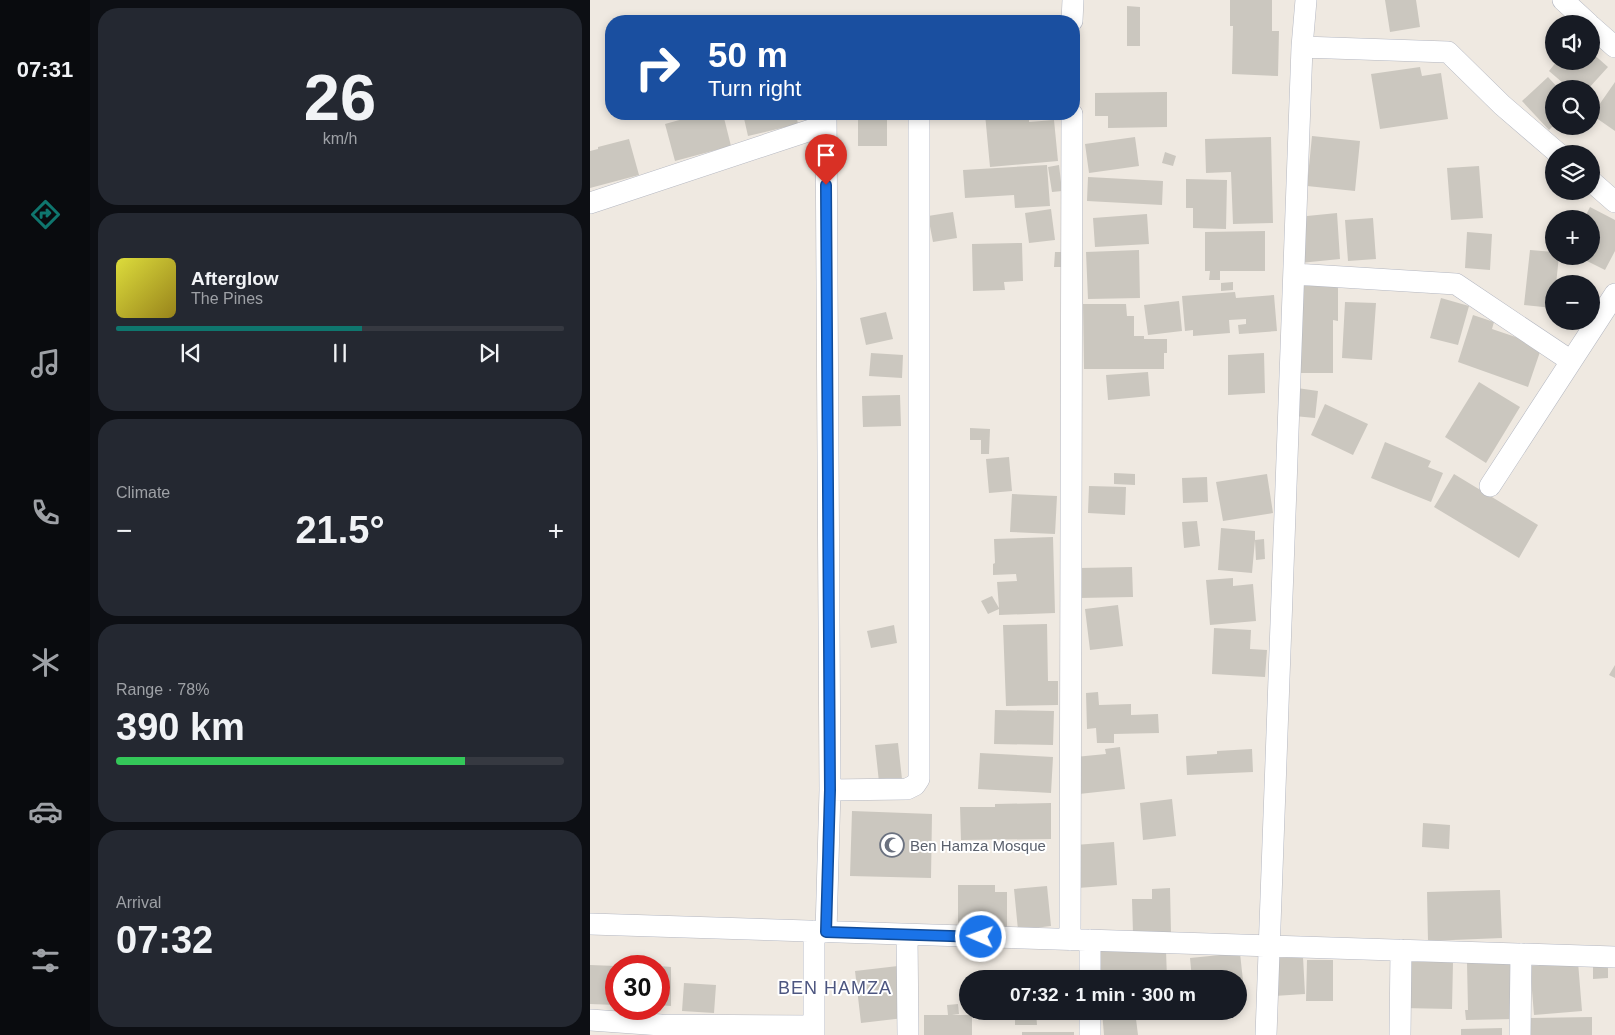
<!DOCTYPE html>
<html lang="en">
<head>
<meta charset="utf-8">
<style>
  body { margin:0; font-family:Arial,sans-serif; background:#242831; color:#f1f3f6; height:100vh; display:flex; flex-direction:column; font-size:19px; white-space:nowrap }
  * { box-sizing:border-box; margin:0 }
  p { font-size:16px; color:#9ea1a6 }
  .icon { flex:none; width:28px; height:28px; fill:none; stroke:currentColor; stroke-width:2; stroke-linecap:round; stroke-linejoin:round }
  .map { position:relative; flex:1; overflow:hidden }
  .side { display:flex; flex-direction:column; gap:8px; padding:8px; background:#0d0f14; width:500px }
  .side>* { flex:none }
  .top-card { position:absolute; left:15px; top:15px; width:475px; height:105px; border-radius:20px; box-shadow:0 2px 8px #0003; background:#1a4fa0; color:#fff; overflow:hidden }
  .tools { position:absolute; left:955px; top:15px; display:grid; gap:10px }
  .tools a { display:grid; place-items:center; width:55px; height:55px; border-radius:50%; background:#171b24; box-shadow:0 2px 8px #0003; font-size:25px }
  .speed { position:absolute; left:15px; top:955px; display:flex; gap:10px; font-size:25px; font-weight:700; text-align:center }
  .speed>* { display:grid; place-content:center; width:65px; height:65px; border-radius:50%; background:#171b24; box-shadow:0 2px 8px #0003; line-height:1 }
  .speed .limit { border:8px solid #d22; background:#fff; color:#111 }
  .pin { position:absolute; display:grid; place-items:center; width:42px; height:42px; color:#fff; margin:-51px -21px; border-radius:50% 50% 50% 0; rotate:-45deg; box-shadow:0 0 5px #0007 }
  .pin .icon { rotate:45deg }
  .me { position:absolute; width:55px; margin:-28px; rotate:272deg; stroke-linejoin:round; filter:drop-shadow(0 0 4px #0008) }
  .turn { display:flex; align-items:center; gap:18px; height:105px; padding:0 20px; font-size:22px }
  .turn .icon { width:65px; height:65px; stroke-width:2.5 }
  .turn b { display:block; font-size:35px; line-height:42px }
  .big { font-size:38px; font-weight:800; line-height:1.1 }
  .side .card { flex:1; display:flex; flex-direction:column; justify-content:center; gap:8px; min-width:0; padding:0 18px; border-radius:20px; background:#242831 }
  .side .dial { align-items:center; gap:0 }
  .dial b { font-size:65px; line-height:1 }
  .song { display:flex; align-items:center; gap:15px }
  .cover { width:60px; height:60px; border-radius:8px; background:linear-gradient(135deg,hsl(60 70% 55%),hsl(50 70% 35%)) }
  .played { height:5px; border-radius:2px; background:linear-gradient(90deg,#0f766e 55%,#363941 55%) }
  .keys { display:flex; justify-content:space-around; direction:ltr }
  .heat { display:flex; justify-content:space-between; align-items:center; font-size:28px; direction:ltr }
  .charge { height:8px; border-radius:4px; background:linear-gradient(90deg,#34c759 78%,#363941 0) }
  .trip { position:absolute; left:369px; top:970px; width:288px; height:50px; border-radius:25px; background:#171b24; box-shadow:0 2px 8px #0003; font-weight:800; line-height:50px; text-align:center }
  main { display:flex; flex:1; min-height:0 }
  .menu { display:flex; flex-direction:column; width:90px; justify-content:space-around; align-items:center; background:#090b0e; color:#9ea1a6 }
  .menu .icon { width:35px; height:35px }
  .menu .current { color:#0f766e }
  .menu b { font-size:22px; color:#f1f3f6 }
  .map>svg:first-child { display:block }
  .building { fill:#cbc7bf }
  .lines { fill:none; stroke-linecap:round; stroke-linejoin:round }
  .minor-casing { stroke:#b4b7c1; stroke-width:22 }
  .minor { stroke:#fff; stroke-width:21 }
  .route-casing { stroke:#114b97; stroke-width:12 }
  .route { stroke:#1a73e8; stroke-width:9 }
  .labels { text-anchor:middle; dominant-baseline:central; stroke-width:4; stroke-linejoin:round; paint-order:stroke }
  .worship-label { font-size:15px; fill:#5b616d; stroke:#fff; text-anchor:start }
  .quarter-label { font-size:18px; letter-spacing:1px; fill:#4d5680; stroke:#fff }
</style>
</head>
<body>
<main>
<nav class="menu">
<b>07:31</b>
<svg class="icon current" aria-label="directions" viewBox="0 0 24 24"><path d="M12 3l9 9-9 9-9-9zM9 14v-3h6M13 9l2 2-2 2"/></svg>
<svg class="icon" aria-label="music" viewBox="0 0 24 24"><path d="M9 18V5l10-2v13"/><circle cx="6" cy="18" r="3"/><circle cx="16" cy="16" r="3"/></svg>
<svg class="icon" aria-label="phone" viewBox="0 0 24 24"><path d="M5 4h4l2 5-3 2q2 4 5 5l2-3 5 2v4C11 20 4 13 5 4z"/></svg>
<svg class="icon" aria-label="climate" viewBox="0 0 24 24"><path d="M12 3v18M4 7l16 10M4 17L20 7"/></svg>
<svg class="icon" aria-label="car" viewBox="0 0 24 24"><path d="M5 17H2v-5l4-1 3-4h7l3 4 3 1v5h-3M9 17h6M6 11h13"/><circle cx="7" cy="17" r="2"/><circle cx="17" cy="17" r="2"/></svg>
<svg class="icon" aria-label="filters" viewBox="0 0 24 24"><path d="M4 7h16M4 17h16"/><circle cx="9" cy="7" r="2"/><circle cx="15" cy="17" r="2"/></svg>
</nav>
<section class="side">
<div class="card dial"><b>26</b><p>km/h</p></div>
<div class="card">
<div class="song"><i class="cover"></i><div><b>Afterglow</b><p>The Pines</p></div></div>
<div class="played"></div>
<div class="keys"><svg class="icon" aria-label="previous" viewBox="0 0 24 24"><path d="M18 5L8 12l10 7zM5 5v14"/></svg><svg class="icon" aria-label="pause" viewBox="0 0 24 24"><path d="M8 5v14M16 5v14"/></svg><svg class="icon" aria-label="next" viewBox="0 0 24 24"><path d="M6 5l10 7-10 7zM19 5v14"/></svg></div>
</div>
<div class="card"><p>Climate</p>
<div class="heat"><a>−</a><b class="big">21.5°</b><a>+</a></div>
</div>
<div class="card"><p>Range · 78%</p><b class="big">390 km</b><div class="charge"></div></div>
<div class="card"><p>Arrival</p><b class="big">07:32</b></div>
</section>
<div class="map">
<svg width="1025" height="1035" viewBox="0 0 1025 1035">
  <rect width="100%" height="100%" fill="#efe9e1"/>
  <path class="building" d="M640 0H682V31H689L688 76 642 74 643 26H640Z
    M795 0H826L830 27 800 32Z
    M537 6 550 7V46H537Z
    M1001 52 1018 67 998 89H980L959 71 967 61H1001Z
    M830 67 832 76 851 73 858 119 790 129 781 74Z
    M958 77 969 89H964V125L959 130 932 101Z
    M1025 82V131L1002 115Z
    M577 92V127L518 128V116H505V93Z
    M111 114H133L141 146 85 161 75 124Z
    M153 114H206L208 124 158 136Z
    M395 114H439V122L464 120 468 161 400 167Z
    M268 117H297V146H268Z
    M722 136 770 141 765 191 717 186Z
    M545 137 549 166 499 173 495 144Z
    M681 137 683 223 643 224 641 172 616 173 615 139Z
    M39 139 49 175 0 188V151L8 149V147Z
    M575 152 586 156 583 166 572 163Z
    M457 165 460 206 425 208 424 195 375 198 373 170Z
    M469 165 472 191 462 192 458 167Z
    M889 166 893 218 861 220 857 168Z
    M498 177 573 181 572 205 497 201Z
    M596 179 637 180 636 229 603 228V208H596Z
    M1000 207 1025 220V251L1015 270 987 256H1001V219H994Z
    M461 209 465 240 439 243 435 213Z
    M363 212 367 238 343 242 338 216Z
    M747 213 750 259 710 263 707 217Z
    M557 214 559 244 505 247 503 218Z
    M783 218 786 259 758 261 755 220Z
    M675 231V271H630V280H619L620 271H615V232Z
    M877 232 902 234 900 270 875 268Z
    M432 243 433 281 414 282 415 290 383 291 382 244Z
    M549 250 550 298 498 299 496 252Z
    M940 250 964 252V256H969L966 284H964L963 308 934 305Z
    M465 252H472V267H464Z
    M643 282V290L631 291V283Z
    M748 285V321L743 320V373H706L712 286Z
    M645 292 646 298 684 295 687 331 649 334 648 325 656 324V319L639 320 640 333 603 336V330L595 331 592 296Z
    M851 298 879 306 868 345 840 338Z
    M589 301 592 331 558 335 554 305Z
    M755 302 786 303 782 360 752 358Z
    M493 304H536L537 316H544V336H554V339H577V353H574V369H494Z
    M296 312 303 339 276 345 270 318Z
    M883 315 904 322 902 329 952 346 938 387 868 362Z
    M281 353 313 355 312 378 279 376Z
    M674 353 675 393 638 395V355Z
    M558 372 560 396 518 400 516 375Z
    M889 382 930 407 896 463 855 437Z
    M707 388 728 391 725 418 704 416Z
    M310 395 311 426 273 427 272 396Z
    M735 404 778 424 763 455 721 435Z
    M380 428 400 429 399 454H391V440H380Z
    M795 442 841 461 838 467 853 473 841 502 781 478Z
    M419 457 422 491 399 493 396 459Z
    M524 473 545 474V485L524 484Z
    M677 474 683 513 633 521 626 482Z
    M864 474 948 525 929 558 844 507Z
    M617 477 618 502 593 503 592 478Z
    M499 486 536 487 535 515 498 513Z
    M422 494 467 496 465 534 420 532Z
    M607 521 610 546 594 548 592 522Z
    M631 528 665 531V540L674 539 675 559 666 560 665 540 662 573 628 570Z
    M463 537 465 613 409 615V609L398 614 391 601 402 596 409 608 407 582 427 581 426 574 403 575V564L405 563 404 539Z
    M542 567 543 597 489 598V568Z
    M643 578V586L663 584 666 621 620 625 616 580Z
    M528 605 533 646 500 650 495 609Z
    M457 624 458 681H468V705L416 706 413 625Z
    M304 625 307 643 281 648 277 631Z
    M624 628 661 630 660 649 677 650 675 677 622 674Z
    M1025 665V678L1019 675Z
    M508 692 509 705 541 704V715L568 714 569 733 524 734V743H507L506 728 497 729 496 693Z
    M405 710 464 711 463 745 404 744Z
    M308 743 312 779 289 782 285 745Z
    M530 747 535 789 489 794 485 757 516 754 515 749Z
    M662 749 663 772 597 775 596 756 627 754V751Z
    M390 753 463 757 461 793 388 789Z
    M582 799 586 836 553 840 550 803Z
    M461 803V839L371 840 370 807H405V804Z
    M262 811 342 814 341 878 260 876Z
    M833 823 860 825 859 849 832 847Z
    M524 842 527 885 488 888 485 845Z
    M368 885H405V892H417V928H368Z
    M457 886 461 926 428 930 424 889Z
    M580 888 581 933 543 934 542 899H562V889Z
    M910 890 912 938 838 941 837 892Z
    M576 950 577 979H503L502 951Z
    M650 953 654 990 648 991V979H602L600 958Z
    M713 957 715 994 684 996 681 958Z
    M717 960H743V1001H716Z
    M812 962H863L862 1009 812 1008Z
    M922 962 924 1019 876 1020 875 1010H878L877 963Z
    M988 962 992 1011 944 1015 940 966Z
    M0 965 26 966V1005L0 1004Z
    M1003 965H1018V978L1003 979Z
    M69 966 81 967V1006L69 1005Z
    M308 966 314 1018 271 1023 265 971Z
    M94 983 126 985 124 1013 92 1011Z
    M368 1004 369 1014 362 1015H382V1035H334V1015H358L357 1005Z
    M446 1011 447 1025H425V1012Z
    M512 1011H545L548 1035H514Z
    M1002 1017V1035H941L940 1018Z
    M912 1028V1035H871V1029Z
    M432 1032H484V1035H432Z"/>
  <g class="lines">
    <g class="minor-casing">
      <path id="minor" d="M973 0 999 24
        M482 21 483 0
        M1001 26 1025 47
        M712 47 858 52 912 105 969 154
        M1001 181 1025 202
        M0 203 236 125
        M704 274 866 284 981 361
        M900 486 1025 294
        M240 790 317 789 325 785 329 779V114
        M0 924 1025 957
        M224 931V1035
        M236 932 240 790 236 114
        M317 935 318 1035
        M480 940 482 114
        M500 940V979
        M500 1011V1035
        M0 1020 71 1025 224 1026
        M676 1035 712 47 716 0
        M810 1035 811 950
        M930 1035 931 954"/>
    </g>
    <use href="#minor" class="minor"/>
  </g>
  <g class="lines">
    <g class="route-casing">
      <path id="route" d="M236 185 240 790 236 932 391 937"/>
    </g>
    <use href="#route" class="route"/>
  </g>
  <defs>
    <g id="mosque-ring" transform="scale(1.25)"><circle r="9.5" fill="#fff" stroke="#6b7280" stroke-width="1.5"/><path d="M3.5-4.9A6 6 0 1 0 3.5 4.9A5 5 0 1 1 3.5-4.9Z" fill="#6b7280"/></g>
  </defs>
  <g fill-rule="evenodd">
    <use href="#mosque-ring" x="302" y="845"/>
  </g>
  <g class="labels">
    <g class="worship-label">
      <text x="320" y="845">Ben Hamza Mosque</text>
    </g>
    <g class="quarter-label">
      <text x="245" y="988">BEN HAMZA</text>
    </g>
  </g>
</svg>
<div class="tools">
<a><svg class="icon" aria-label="sound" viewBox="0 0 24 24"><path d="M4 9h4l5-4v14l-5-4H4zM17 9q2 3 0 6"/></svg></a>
<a><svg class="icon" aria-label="search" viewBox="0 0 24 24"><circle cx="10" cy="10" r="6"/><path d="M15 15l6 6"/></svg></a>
<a><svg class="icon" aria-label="layers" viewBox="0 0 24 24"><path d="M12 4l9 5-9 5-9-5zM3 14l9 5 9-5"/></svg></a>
<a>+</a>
<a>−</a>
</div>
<div class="speed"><div class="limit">30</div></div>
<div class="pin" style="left:236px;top:185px;background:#d93025"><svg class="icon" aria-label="arrive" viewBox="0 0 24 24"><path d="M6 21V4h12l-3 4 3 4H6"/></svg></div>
<svg class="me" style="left:391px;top:937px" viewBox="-20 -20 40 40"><circle r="17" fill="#1a73e8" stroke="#fff" stroke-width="3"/><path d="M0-11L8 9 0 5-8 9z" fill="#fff"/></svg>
<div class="trip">07:32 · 1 min · 300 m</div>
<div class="top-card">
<div class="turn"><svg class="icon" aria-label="right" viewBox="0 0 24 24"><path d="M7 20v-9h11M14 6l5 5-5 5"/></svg><div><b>50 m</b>Turn right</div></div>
</div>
</div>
</main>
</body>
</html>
